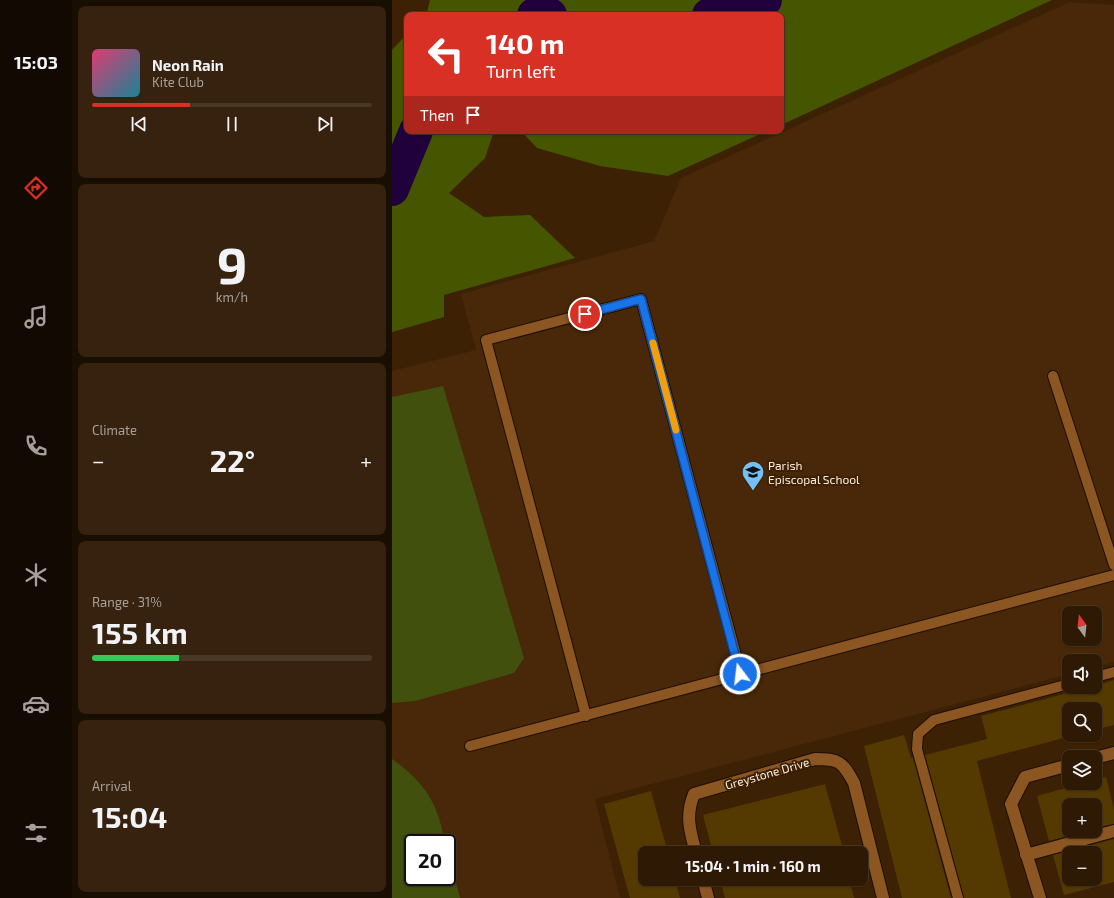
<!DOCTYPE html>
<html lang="en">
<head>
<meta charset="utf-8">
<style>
  body { margin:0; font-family:"Exo 2",sans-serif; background:#36220e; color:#f1f3f6; height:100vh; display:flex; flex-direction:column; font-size:15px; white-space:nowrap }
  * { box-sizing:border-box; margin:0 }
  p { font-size:13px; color:#a7a09a }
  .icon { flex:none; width:22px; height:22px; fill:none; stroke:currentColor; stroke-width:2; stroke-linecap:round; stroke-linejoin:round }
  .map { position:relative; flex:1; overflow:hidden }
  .side { display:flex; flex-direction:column; gap:6px; padding:6px; background:#190e02; width:320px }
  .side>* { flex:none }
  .banner { position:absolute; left:12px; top:12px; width:380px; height:122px; border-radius:8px; box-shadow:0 1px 3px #0004,0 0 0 1px #493826; background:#d93025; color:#fff; overflow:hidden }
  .needle { width:26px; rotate:345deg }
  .buttons { position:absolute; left:670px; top:606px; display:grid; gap:8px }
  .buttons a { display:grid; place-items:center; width:40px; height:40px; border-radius:8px; background:#2e1904; box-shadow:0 1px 3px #0004,0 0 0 1px #493826; font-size:20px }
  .speed { position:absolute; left:12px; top:834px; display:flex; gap:8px; font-size:20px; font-weight:700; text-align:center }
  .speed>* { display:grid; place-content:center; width:52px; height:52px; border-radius:50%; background:#2e1904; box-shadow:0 1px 3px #0004,0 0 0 1px #493826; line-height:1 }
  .speed .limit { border:2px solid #111; border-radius:6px; background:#fff; color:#111 }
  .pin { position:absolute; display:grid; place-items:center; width:34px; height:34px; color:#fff; margin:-17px; border:2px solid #fff; border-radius:50%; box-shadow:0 1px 4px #0007 }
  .me { position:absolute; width:44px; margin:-22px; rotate:345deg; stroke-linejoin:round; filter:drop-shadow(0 0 3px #0008) }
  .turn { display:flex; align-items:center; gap:14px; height:84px; padding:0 16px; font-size:18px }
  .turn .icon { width:52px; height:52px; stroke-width:2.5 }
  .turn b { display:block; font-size:28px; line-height:34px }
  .then { display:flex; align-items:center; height:38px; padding:0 16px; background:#0003; gap:8px; font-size:15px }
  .big { font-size:30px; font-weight:700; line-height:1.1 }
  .side .card { flex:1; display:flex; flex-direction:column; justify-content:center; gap:6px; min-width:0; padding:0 14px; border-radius:8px; background:#36220e }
  .side .dial { align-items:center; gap:0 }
  .dial b { font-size:52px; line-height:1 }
  .song { display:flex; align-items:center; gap:12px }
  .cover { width:48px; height:48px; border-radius:6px; background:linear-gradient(135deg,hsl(340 70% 55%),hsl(190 70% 35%)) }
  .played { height:4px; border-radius:2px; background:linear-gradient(90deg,#d93025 35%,#493826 35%) }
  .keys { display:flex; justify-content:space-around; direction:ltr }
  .heat { display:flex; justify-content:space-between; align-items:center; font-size:22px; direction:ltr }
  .charge { height:6px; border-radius:3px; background:linear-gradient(90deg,#34c759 31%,#493826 0) }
  .trip { position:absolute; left:246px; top:846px; width:230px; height:40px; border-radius:8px; background:#2e1904; box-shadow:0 1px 3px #0004,0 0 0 1px #493826; font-weight:700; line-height:40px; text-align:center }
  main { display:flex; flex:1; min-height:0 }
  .tab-bar { display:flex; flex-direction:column; width:72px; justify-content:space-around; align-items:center; background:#120a02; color:#a7a09a }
  .tab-bar .icon { width:28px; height:28px }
  .tab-bar .active { color:#d93025 }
  .tab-bar b { font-size:18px; color:#f1f3f6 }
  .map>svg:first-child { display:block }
  .built { fill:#482808; fill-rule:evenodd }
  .green { fill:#42500e }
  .forest { fill:#465600 }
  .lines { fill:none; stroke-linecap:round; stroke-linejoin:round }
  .river { stroke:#20013c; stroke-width:34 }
  .building { fill:#543a00; fill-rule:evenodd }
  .lane-casing { stroke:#1e0d01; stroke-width:12 }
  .street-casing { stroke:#1e0d01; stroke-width:14 }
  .lane { stroke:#8c5622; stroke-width:10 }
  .street { stroke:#8c5622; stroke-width:12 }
  .route-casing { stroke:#114b97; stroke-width:10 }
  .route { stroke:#1a73e8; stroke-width:7 }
  .slow { stroke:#f59e0b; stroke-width:7 }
  .labels { text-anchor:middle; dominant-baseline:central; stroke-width:4; stroke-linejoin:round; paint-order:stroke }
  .poi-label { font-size:12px; fill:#ffecdc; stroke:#3d2105; text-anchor:start }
  .street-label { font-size:12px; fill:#ffecdc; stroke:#3d2105 }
</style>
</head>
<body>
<main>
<nav class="tab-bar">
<b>15:03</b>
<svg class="icon active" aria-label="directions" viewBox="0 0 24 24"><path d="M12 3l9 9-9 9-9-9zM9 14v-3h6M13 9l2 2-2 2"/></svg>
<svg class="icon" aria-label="music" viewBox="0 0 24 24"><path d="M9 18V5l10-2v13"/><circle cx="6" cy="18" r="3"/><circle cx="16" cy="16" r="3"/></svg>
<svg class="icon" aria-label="phone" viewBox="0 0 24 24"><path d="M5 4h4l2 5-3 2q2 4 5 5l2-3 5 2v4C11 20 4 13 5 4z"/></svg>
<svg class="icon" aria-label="climate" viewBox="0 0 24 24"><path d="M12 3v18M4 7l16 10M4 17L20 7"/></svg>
<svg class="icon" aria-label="car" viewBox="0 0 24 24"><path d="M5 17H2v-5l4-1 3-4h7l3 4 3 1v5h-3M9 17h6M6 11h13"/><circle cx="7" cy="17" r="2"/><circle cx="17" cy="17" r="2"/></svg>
<svg class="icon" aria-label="filters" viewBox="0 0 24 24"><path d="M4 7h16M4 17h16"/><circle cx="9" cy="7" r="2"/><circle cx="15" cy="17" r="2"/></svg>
</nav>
<section class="side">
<div class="card">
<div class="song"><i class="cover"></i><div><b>Neon Rain</b><p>Kite Club</p></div></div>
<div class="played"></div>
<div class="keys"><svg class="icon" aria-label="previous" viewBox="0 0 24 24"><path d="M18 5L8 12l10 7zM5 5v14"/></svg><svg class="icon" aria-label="pause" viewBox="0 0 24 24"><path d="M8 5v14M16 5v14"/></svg><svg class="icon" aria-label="next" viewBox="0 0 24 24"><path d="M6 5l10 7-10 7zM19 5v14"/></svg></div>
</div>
<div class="card dial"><b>9</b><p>km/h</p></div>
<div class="card"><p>Climate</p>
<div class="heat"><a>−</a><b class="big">22°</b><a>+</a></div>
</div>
<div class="card"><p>Range · 31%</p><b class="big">155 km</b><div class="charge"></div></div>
<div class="card"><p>Arrival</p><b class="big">15:04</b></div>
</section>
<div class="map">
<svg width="722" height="898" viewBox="0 0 722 898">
  <rect width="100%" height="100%" fill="#3d2105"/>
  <path class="built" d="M678 2 722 5V662L703 667V661H677V674L203 799 228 898H0V371L84 350 69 294 262 241 289 178ZM677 613H703V639H677ZM21 843H55V877H21Z"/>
  <path class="green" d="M51 386 132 658 122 673 23 701 0 703V397Z
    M0 759C19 772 38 791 45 813 49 823 51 833 53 843H21V877H55V849L68 898H0Z"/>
  <path class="forest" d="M38 0H660L389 125V15H32L35 12Z
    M15 34V131H102L93 158 57 193 92 217 138 215 183 258 52 295V317L0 332V50Z
    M129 131H375L276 176 208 166 145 148Z"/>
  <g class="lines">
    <path class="river" d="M142 15 145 13 158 15
      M317 15 373 0
      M0 189 24 131"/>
  </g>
  <path class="building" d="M722 680V725L703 730V709H677V735H683L585 761 619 898H572L533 755 595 739 589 716 698 687H703V686Z
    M512 735 519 758H521L559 898H510L472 746Z
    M714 777 722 809V824L703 828V805H677V831H694L657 841 645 796 692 783H703V780Z
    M433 784 452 853H321L311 815Z
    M259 791 276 853H253V879H283L288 898H238L212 804Z
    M722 839V882L672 895 661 855ZM677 853H703V879H677Z
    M328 879H457L462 898H333Z"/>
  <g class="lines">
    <g class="lane-casing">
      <path id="lane" d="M661 376 722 565
        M703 677 722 672
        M194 716 94 340 249 299 349 674
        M78 746 722 575
        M566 898 525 749 526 734 542 720 677 684"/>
    </g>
    <g class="street-casing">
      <path id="street" d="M703 758 722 753
        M304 853C298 831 293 816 302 794L423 759C447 759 450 761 462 783L491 898
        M634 855 722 831
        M311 879 316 898
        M648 898 619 804 633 777 677 765"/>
    </g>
    <use href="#lane" class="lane"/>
    <use href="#street" class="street"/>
  </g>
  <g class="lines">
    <g class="route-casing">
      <path id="route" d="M193 314 249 299 348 674"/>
    </g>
    <use href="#route" class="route"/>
    <path class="slow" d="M261 343 284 430"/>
  </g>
  <defs>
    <g id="school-pin" transform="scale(1.15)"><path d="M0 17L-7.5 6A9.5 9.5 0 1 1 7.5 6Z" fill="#75c0f6" stroke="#3d2105"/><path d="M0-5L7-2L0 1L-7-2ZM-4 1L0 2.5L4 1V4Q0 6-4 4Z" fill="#111"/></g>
  </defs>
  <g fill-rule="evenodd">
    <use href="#school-pin" x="361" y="472"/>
  </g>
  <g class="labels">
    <g class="poi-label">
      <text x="376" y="465">Parish<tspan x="376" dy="14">Episcopal School</tspan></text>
    </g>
    <g class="street-label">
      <text transform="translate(375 773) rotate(-16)">Greystone Drive</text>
    </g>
  </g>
</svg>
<div class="buttons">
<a><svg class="needle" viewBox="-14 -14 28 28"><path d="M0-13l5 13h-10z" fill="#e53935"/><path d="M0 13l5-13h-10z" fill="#a7a09a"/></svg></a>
<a><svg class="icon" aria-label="sound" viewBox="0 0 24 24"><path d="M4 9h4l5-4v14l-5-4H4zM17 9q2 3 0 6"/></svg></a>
<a><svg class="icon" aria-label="search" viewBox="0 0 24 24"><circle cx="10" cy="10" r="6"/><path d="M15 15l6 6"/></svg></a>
<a><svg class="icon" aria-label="layers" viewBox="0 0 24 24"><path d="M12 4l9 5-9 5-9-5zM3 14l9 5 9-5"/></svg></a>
<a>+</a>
<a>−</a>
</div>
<div class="speed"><div class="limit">20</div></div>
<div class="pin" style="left:193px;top:314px;background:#d93025"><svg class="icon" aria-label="arrive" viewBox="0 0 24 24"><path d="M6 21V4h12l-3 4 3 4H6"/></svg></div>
<svg class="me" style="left:348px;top:674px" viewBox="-20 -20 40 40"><circle r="17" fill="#1a73e8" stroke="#fff" stroke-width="3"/><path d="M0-11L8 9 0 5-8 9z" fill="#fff"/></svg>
<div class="trip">15:04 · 1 min · 160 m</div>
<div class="banner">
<div class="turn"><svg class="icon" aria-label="left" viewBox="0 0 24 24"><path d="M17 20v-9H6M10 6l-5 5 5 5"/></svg><div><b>140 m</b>Turn left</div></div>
<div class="then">Then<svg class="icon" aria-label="arrive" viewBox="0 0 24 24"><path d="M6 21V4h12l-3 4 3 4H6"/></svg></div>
</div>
</div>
</main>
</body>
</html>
